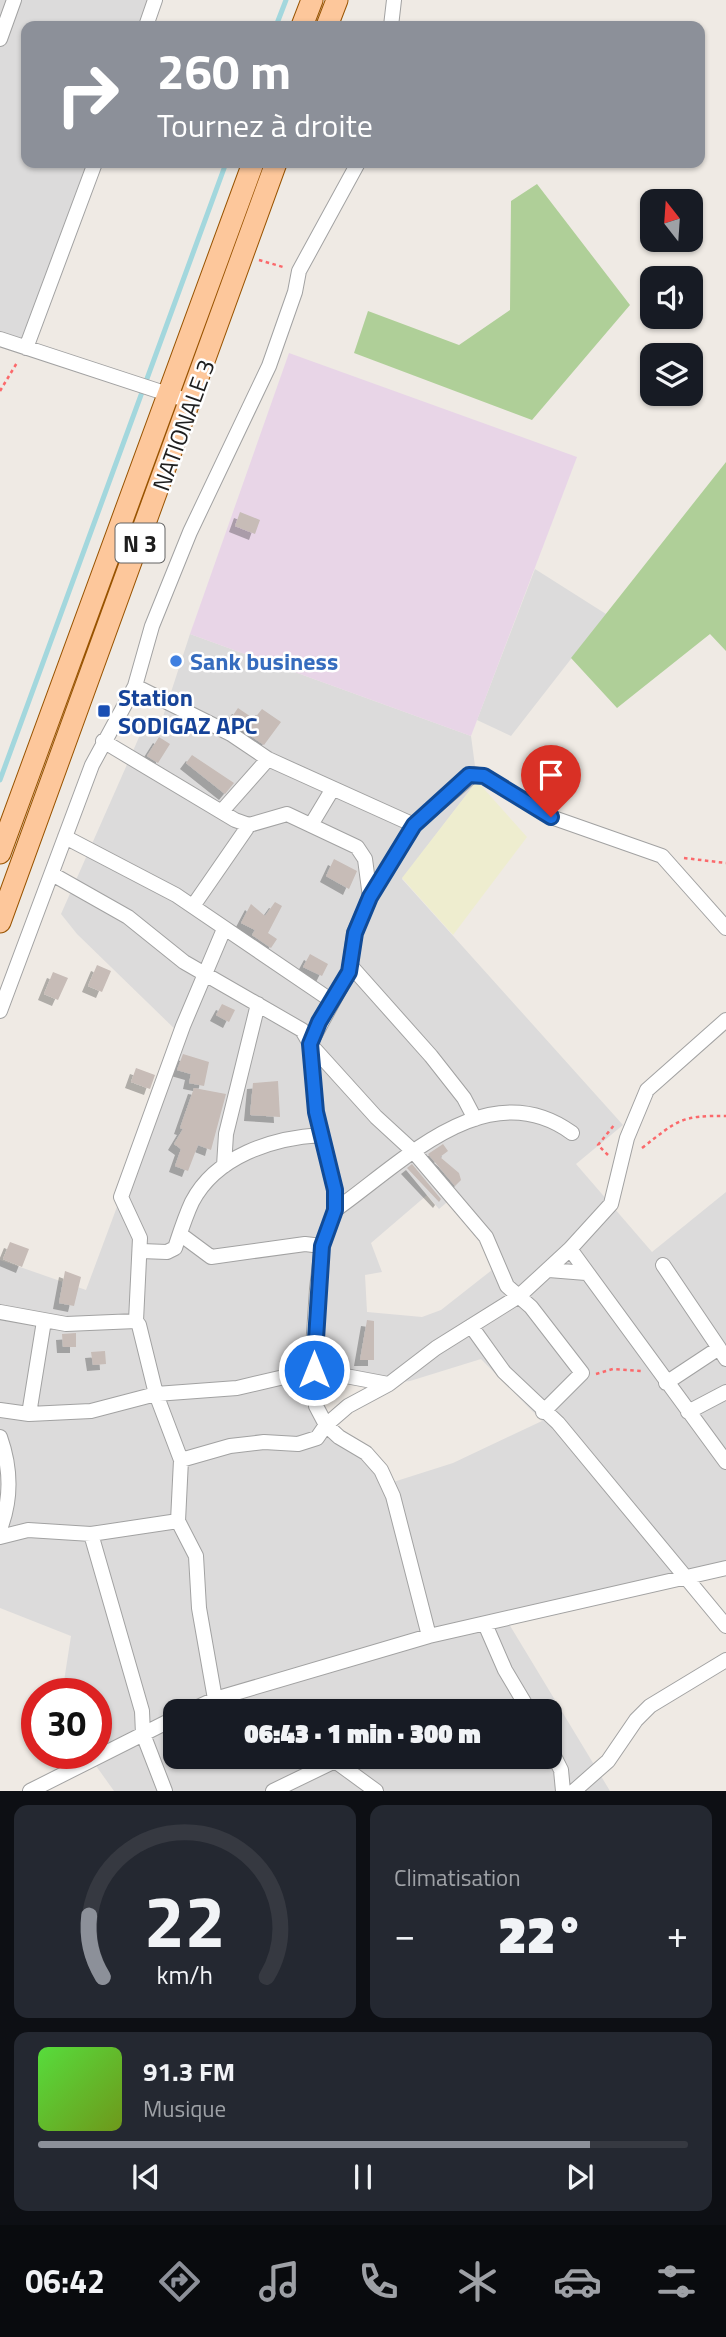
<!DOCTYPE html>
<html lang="fr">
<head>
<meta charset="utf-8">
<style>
  body { margin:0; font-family:"Titillium Web",sans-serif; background:#242831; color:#f1f3f6; height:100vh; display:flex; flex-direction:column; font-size:26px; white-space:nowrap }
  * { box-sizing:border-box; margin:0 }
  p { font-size:23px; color:#9ea1a6 }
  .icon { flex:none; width:38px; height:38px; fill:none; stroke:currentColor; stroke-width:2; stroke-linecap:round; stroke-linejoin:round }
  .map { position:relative; height:1791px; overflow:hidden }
  .side { display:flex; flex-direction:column; gap:14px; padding:14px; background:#0d0f14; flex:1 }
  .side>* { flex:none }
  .hud { position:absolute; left:21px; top:21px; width:684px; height:147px; border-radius:14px; box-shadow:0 2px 5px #0004; background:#8c9099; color:#fff; overflow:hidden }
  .needle { width:46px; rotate:343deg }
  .buttons { position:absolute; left:640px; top:189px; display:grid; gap:14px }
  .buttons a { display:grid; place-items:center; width:63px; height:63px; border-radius:14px; background:#171b24; box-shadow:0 2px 5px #0004; font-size:35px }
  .speed { position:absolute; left:21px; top:1678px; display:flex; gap:14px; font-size:35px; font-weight:700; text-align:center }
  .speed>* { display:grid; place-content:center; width:91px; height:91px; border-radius:50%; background:#171b24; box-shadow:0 2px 5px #0004; line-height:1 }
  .speed .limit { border:10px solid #d22; background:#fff; color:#111 }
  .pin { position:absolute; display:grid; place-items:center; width:60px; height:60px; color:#fff; margin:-72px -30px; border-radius:50% 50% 50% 0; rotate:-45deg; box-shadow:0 0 7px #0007 }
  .pin .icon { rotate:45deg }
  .me { position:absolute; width:77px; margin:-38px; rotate:0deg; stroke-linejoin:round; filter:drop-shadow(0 0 5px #0008) }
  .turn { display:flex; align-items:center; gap:24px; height:147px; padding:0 21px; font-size:32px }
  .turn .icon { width:91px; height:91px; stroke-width:2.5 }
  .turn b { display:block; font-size:49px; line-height:60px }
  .big { font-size:52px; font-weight:800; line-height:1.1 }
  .side .card { flex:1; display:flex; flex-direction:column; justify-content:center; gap:10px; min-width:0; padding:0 24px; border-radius:14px; background:#242831 }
  .side .dial { align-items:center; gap:0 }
  .dial svg { height:182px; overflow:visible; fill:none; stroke:#363941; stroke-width:7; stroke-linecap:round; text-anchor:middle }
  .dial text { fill:#f1f3f6; stroke:none }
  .song { display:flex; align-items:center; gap:21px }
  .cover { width:84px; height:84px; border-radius:10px; background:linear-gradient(135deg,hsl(110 70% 55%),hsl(80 70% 35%)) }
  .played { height:7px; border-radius:4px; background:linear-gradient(90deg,#8c9099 85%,#363941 85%) }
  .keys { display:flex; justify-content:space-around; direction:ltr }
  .heat { display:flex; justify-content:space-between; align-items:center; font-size:38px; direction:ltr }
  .side .tiles { flex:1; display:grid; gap:14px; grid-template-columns:1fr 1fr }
  .card:last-child { grid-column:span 2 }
  .trip { position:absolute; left:163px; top:1699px; width:399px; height:70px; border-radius:14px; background:#171b24; box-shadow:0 2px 5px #0004; font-weight:800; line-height:70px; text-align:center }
  .menu { display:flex; height:112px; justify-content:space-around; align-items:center; background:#090b0e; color:#9ea1a6 }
  .menu .icon { width:49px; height:49px }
  .menu .current { color:#8c9099 }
  .menu b { font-size:32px; color:#f1f3f6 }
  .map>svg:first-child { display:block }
  .residential { fill:#dcdbdb; fill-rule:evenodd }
  .industrial { fill:#e8d5e7 }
  .farmland { fill:#eeedcf }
  .forest { fill:#afcf98 }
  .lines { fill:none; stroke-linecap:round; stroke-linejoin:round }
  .stream { stroke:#a3d7dd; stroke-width:5 }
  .building { fill:#c7bcb7; filter:url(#shadow) }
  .street-casing { stroke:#a2a2a2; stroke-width:16 }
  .primary-casing { stroke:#985300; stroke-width:23 }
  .path { stroke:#fb696b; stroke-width:2.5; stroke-dasharray:3.5 3.5; stroke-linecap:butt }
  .street { stroke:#fff; stroke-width:14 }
  .primary { stroke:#fdc79b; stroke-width:21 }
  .route-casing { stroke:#114b97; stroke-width:18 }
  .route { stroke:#1a73e8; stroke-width:12 }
  .shop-dot { fill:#3f7fe0; stroke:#fff; stroke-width:2.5 }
  .transit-dot { fill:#1a4fb4; stroke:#fff; stroke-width:2.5 }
  .labels { text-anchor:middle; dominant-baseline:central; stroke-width:5; stroke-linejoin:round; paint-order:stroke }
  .shield { fill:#fff; stroke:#626262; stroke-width:2 }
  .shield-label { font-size:23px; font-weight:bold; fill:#1e1e1e }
  .street-label { font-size:24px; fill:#1e1e1e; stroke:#fff }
  .shop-label { font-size:24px; font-weight:bold; fill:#366cbe; stroke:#fff; text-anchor:start }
  .transit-label { font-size:24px; font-weight:bold; fill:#164399; stroke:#fff; text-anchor:start }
</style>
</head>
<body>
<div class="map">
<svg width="726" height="1791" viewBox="0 0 726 1791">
  <defs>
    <filter id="shadow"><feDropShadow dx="-6" dy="6" stdDeviation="0" flood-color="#0004"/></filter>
  </defs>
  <rect width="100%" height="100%" fill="#efeae4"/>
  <path class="residential" d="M0 0H157L148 26H26V163H98L28 353 0 344Z
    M535 569 606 614 511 736 477 720Z
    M190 634 471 736 477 781 402 879 623 1125 576 1164 652 1252 726 1192V1575L509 1624 610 1791H114L94 1763 63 1779 52 1759V1754H96V1694H62L71 1636 0 1608V1260L86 1290 181 1035 77 934 61 914 144 726 158 732ZM427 1195 439 1209 452 1198 497 1266 441 1310 422 1317 367 1312 365 1275 382 1272 371 1243ZM481 1359 542 1421 453 1463 387 1484 366 1453 321 1412 319 1375 363 1387 410 1381ZM175 1712H550V1757H175Z"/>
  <path class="industrial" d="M289 353 577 457 471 736 190 634Z"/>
  <path class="farmland" d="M477 781 527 837 453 935 402 878Z"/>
  <path class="forest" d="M537 184 630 305 532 420 354 353 368 311 459 345 510 310 511 201Z
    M726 462V651L710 634 617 708 571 658Z"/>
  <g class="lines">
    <path class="stream" d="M276 26 286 0
      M0 780 226 163"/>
  </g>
  <path class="building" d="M240 512 260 520 255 534 235 526Z
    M238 708 254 719 262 709 281 722 264 745 229 721Z
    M159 737 170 744 158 763 147 756Z
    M192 755 234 783 225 794 186 763Z
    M334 859 357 871 349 889 326 876Z
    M275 902 282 906 268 933 277 939 271 948 252 935 255 930 241 923 251 904 265 916Z
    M310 954 328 964 322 976 303 967Z
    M97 965 111 971 102 992 88 986Z
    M53 972 68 978 58 1000 44 994Z
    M222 1004 235 1010 229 1022 216 1015Z
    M183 1054 209 1062 204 1086 189 1083 191 1074 177 1070Z
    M136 1068 155 1075 150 1089 131 1082Z
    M278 1081 280 1117 250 1115 253 1083Z
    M194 1088 226 1094 211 1150 198 1145 188 1171 175 1166 181 1149 174 1144 183 1129 180 1128Z
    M443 1144 448 1151 440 1157 459 1173 461 1180 455 1186 428 1154Z
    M412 1164 441 1199 439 1202 407 1168Z
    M10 1242 29 1249 22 1267 3 1259Z
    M65 1271 81 1277 74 1306 59 1303Z
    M367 1320 374 1321V1360H360Z
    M76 1333V1347H63L62 1334Z
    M105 1351 106 1364 93 1365 91 1352Z"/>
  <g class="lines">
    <g class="street-casing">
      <path id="street" d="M146 26 155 0
        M391 26 394 0
        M0 39 14 0
        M0 339 192 402
        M26 348 95 163
        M135 686 231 734 268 759 414 825
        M103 741 235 820 249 825 287 814 357 847 365 859 370 897
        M222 811 268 759
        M311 825 332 790
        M65 837 176 895 332 1001
        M52 874 128 917 184 962 302 1030 310 1044 376 1117 413 1151 486 1237 507 1286 531 1307 582 1373 543 1412
        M193 906 249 825
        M350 965 431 1056 464 1098 475 1119
        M0 1011 92 765 135 686 152 626 190 532 269 366 295 292 299 271 358 163
        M224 1166 226 1134 258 1004
        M335 1210C401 1164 487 1071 572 1133
        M180 1234 211 1257 305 1244 322 1246
        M570 1249 726 1462
        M141 1251 167 1252 175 1248C180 1233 185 1217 192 1202 216 1156 272 1138 321 1135
        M663 1265 719 1348
        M549 1270 586 1273
        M0 1312 66 1324 136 1321 139 1325 156 1394 181 1460 178 1521 196 1556 199 1608 215 1699
        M136 1321 140 1238 121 1197 183 1026 224 929
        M471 1326 504 1372 558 1423 726 1626
        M666 1383 719 1348 726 1359
        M0 1410 29 1414 91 1411 156 1394 237 1388 314 1370 388 1384
        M688 1412 726 1392
        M29 1414 44 1321
        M0 1437C11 1468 12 1498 0 1529
        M181 1460 230 1446 264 1442 298 1444 317 1438 326 1425 348 1406 389 1384 436 1348 519 1296 570 1249 611 1204 627 1138 647 1090 726 1020
        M91 1534 142 1711 143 1734 165 1791
        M0 1537 28 1530 91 1534 178 1521
        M485 1624 505 1670 530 1712
        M429 1636 393 1496 381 1470 366 1453 339 1437 326 1425 316 1406 313 1348 317 1289 322 1246 335 1210V1190L316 1112 310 1044 349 972 354 933 370 897 414 825 474 774 484 776 551 817 662 856 726 928
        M187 1712 215 1699 429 1636 726 1568
        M550 1748 561 1770 563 1791
        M30 1791 175 1718
        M273 1791 335 1761 376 1791
        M574 1791 608 1761 636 1720 650 1706 726 1660"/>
    </g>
    <g class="primary-casing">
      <path id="primary" d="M302 26 312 0
        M327 26 337 0
        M0 853 253 163
        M0 922 276 163"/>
    </g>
    <path class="path" d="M259 260 283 267
      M0 391 18 361
      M684 858 726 863
      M642 1148C677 1121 680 1115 726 1116
      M608 1155 598 1145 615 1124
      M596 1374 613 1369 641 1371"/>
    <use href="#street" class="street"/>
    <use href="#primary" class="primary"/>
  </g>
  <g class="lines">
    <g class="route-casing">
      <path id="route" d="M314 1370 322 1246 335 1210V1190L316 1112 310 1044 319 1022 349 972 355 933 370 897 414 825 469 775 484 776 551 817"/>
    </g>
    <use href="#route" class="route"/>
  </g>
  <circle class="shop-dot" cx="176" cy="661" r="7"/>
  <rect class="transit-dot" x="97" y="704" width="14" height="14" rx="3.5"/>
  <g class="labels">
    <rect class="shield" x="115.5" y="523.5" width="49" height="39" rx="5"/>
    <g class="shield-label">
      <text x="140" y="543">N 3</text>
    </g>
    <g class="street-label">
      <text transform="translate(183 425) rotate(-70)">NATIONALE 3</text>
    </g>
    <g class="shop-label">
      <text x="190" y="661">Sank business</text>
    </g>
    <g class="transit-label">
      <text x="118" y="697">Station<tspan x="118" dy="28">SODIGAZ APC</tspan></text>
    </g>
  </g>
</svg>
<div class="buttons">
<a><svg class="needle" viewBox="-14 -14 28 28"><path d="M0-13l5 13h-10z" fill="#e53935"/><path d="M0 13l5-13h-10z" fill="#9ea1a6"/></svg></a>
<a><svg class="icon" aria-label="sound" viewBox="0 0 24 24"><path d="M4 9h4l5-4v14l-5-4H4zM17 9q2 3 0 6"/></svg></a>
<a><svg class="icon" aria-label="layers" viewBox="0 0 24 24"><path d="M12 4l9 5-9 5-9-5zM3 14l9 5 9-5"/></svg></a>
</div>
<div class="speed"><div class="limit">30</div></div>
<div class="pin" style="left:551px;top:817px;background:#d93025"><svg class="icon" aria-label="arrive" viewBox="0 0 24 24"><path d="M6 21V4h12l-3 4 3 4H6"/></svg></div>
<svg class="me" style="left:314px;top:1370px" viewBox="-20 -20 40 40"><circle r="17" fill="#1a73e8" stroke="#fff" stroke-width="3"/><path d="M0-11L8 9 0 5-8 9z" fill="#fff"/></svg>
<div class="trip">06:43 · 1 min · 300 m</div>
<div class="hud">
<div class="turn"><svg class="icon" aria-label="right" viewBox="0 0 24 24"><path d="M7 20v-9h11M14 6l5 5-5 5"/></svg><div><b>260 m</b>Tournez à droite</div></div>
</div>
</div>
<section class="side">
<div class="tiles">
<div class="card dial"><svg viewBox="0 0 100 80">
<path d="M14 69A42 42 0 1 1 86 69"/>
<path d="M14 69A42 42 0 0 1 8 42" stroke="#8c9099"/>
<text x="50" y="56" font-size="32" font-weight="700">22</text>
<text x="50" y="72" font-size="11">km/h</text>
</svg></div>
<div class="card"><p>Climatisation</p>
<div class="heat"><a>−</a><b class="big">22°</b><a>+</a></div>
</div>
<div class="card">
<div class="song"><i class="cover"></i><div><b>91.3 FM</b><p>Musique</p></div></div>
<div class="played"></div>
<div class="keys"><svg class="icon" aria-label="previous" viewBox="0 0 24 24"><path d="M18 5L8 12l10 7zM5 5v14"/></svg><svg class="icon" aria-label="pause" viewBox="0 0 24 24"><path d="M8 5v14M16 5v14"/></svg><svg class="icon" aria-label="next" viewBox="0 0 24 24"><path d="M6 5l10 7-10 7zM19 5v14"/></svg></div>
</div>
</div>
</section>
<nav class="menu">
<b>06:42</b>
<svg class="icon current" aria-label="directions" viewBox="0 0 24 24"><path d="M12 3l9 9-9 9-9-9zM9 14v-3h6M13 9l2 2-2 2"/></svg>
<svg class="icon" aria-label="music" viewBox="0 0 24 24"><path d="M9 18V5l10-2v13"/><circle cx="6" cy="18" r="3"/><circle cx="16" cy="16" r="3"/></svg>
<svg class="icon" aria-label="phone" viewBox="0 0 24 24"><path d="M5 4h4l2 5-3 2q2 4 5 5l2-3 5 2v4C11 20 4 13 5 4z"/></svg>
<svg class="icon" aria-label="climate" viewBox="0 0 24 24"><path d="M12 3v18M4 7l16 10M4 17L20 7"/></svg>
<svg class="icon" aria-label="car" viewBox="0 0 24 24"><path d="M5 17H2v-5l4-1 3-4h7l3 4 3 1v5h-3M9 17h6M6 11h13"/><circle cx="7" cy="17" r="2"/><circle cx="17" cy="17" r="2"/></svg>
<svg class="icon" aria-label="filters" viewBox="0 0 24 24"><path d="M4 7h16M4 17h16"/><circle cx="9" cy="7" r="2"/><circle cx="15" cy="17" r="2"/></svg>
</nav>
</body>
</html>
